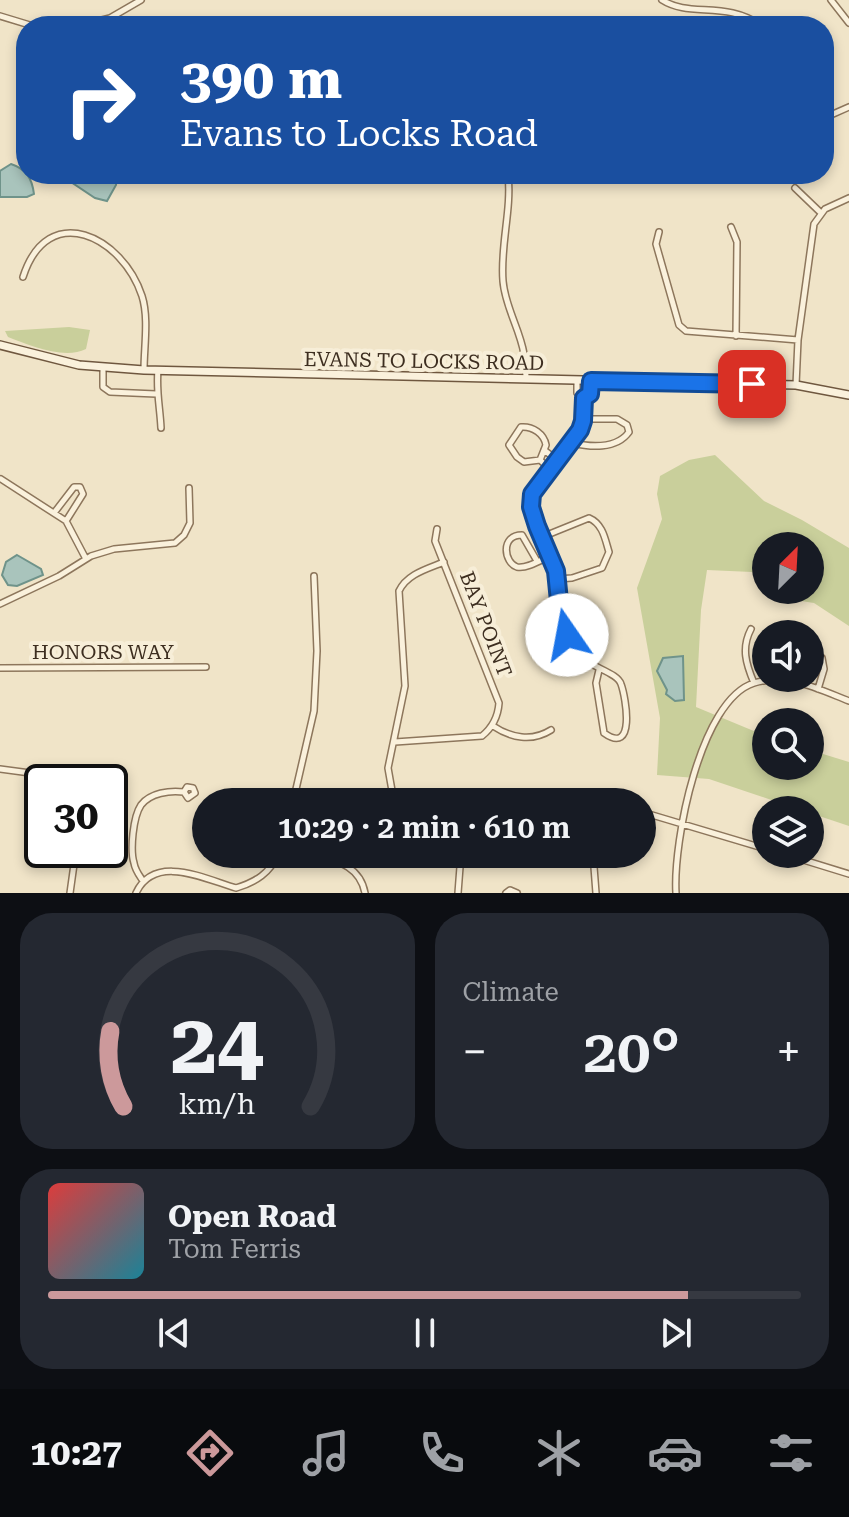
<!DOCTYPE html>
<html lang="en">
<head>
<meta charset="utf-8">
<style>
  body { margin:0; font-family:"Roboto Serif",serif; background:#242831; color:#f1f3f6; height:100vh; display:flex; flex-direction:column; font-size:30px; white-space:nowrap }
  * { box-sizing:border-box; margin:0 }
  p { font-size:26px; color:#9ea1a6 }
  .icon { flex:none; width:44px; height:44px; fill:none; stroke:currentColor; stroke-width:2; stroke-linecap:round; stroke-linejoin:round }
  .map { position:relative; height:893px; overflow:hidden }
  .details { display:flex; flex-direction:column; gap:20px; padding:20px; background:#0d0f14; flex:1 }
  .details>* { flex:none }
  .guide { position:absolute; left:16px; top:16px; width:818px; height:168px; border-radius:32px; box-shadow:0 4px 12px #0003; background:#1a4fa0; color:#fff; overflow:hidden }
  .needle { width:52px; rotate:24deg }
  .fabs { position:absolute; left:752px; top:532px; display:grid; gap:16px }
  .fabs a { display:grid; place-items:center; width:72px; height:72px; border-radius:50%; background:#171b24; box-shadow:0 4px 12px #0003; font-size:40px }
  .speed { position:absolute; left:24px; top:764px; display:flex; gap:16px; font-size:40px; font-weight:700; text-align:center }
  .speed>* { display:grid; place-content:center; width:104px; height:104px; border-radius:50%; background:#171b24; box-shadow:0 4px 12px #0003; line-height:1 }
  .speed .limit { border:4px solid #111; border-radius:12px; background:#fff; color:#111 }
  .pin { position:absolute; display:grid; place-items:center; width:68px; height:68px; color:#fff; margin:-34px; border-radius:16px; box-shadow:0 4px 12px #0006 }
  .me { position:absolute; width:88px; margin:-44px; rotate:348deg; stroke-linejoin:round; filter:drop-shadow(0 0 6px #0008) }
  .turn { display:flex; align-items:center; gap:28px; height:168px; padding:0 32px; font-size:36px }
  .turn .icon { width:104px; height:104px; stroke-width:2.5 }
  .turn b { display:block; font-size:56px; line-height:68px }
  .big { font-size:60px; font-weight:600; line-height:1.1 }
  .details .widget { flex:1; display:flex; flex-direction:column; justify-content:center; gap:12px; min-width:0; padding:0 28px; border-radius:32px; background:#242831 }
  .details .dial { align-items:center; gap:0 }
  .dial svg { height:208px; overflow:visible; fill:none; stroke:#363941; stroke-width:7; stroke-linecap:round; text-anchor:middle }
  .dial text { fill:#f1f3f6; stroke:none }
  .song { display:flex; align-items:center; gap:24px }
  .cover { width:96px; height:96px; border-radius:12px; background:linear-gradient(135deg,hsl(0 70% 55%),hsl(190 70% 35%)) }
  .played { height:8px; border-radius:4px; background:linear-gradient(90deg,#cc999b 85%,#363941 85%) }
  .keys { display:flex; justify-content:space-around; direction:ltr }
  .heat { display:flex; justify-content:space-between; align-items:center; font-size:44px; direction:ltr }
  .details .tiles { flex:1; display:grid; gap:20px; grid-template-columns:1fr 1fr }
  .widget:last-child { grid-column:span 2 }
  .trip { position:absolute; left:192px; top:788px; width:464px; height:80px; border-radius:40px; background:#171b24; box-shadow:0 4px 12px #0003; font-weight:600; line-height:80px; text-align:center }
  .dock { display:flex; height:128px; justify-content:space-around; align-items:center; background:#090b0e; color:#9ea1a6 }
  .dock .icon { width:56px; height:56px }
  .dock .on { color:#cc999b }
  .dock b { font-size:36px; color:#f1f3f6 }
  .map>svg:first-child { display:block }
  .green { fill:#c9cf9b }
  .water { fill:#a9c4bc; stroke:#6f938a; stroke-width:2 }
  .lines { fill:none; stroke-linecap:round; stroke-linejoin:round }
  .street-casing { stroke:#8d765c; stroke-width:8 }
  .secondary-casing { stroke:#6f573f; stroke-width:10 }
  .street { stroke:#faf1dc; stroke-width:5 }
  .secondary { stroke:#faf1dc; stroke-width:7 }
  .route-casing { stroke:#114b97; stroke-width:20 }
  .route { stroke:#1a73e8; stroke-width:14 }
  .labels { text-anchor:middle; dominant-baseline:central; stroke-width:8; stroke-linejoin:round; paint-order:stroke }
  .street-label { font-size:20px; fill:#3d2e20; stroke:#f7eed8 }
</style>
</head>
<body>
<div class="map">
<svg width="849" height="893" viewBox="0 0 849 893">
  <rect width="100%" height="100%" fill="#f0e4c8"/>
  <path class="green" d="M69 327 90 330 86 349C64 360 29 345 8 337L5 331Z
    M715 455 764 501 802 520 849 548V626L814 603 776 597 769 590H810V546H766V586L752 572 707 570 701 610 696 707 766 736V766H810V750L849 762V826L810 813V810H801L709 779 657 775 660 718 637 588 662 519 657 494 660 476 689 460Z"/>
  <path class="water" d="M11 164C26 169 32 178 34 194L27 197H0V171Z
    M59 174H117L116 185 107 201 95 198Z
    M17 555 41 569 43 575 17 586 8 585 2 575 6 562Z
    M683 656 684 700 675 701 666 694 667 690 657 671 663 658Z"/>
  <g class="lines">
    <g class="street-casing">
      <path id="street" d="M662 0C690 18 726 0 762 26
        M831 0 849 23
        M0 16 33 26
        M78 26 110 18 141 0
        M824 118 849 107
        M508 174C512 210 500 245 503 281 505 307 520 329 524 354 525 362 526 371 526 379
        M795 188 820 212
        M731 227 737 242 736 336
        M659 232 656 244 679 325 686 331 798 340
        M23 277C48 199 123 237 142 296 149 318 144 347 144 370
        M103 367V387L110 392 156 394
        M158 370C156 391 160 407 161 428
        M577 381V393L583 398 590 394 591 381
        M796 385 798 340 814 224 825 209 849 198
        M584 398 583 421 580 430 537 485C533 493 530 500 532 509 535 531 550 550 556 572 563 597 558 627 573 649 585 667 617 671 621 684 626 698 636 756 604 733L596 683 599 670
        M571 443C590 447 616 450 629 432L627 425 617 419H583
        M544 450 557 460
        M540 460 546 445C544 434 533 426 521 427L509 445 517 457 524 462 540 460 550 469
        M1 479 66 521 86 559
        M54 513 74 487H80L83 494 66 521
        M542 537 589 518C603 524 605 539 609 552L602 568 572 578 557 579
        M537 561 522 535C500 535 504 563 517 567 527 569 541 560 550 556
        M0 604 59 576 91 556 114 549 175 543 184 535 190 523 189 488
        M751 629C741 648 746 664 754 683
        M567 635 549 641V649L556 654 574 651
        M0 668 206 667
        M818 689 824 669 822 658
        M493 726C511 738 532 742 551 730
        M395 742 482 736C493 727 498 717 499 703L435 541 437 529
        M0 769 60 777 76 782
        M293 802 314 711 317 651 314 576
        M394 802 388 768 405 686 399 591C407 574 427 569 444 562
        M642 812 766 849
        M314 854C337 861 360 866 365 893
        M593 854 596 893
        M784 854 849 874
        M143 881C139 875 135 870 134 863 130 850 133 817 141 805 150 793 170 790 184 792L187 787 193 788 195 793 188 798 184 792
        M70 893 76 850
        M136 893C155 853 205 879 236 888 256 882 270 873 278 854
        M458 893 461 854
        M506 893 510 890 517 893
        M676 893C673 842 700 700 754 683 788 673 818 689 849 701"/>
    </g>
    <g class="secondary-casing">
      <path id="secondary" d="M0 345 79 365 144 370 796 385 849 395"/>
    </g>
    <use href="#street" class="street"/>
    <use href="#secondary" class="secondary"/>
  </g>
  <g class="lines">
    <g class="route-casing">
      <path id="route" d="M567 635 559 601 556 571 537 526 531 507 532 494 580 430 583 421 584 398 590 394 591 381 752 384"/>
    </g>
    <use href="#route" class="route"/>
  </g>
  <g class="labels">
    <g class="street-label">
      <text transform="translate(424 361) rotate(1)">EVANS TO LOCKS ROAD</text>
      <text transform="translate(486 624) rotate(69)">BAY POINT</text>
      <text x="103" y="652">HONORS WAY</text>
    </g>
  </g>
</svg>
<div class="fabs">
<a><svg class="needle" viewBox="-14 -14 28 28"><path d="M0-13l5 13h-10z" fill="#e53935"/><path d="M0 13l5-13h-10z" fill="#9ea1a6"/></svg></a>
<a><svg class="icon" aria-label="sound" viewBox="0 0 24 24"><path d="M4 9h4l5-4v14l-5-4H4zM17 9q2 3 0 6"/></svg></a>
<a><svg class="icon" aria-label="search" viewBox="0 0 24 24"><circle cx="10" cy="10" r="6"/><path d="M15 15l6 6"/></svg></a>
<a><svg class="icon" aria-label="layers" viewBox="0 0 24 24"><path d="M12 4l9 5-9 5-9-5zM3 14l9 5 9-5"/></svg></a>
</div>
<div class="speed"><div class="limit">30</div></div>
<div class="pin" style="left:752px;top:384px;background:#d93025"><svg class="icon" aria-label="arrive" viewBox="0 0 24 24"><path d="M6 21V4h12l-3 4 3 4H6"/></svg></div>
<svg class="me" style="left:567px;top:635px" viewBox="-20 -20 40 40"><circle r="19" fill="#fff"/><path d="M0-13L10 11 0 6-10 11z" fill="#1a73e8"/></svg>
<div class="trip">10:29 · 2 min · 610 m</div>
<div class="guide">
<div class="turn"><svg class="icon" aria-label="right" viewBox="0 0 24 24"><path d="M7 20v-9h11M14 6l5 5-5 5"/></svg><div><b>390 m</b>Evans to Locks Road</div></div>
</div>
</div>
<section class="details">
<div class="tiles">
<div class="widget dial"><svg viewBox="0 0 100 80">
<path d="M14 69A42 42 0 1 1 86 69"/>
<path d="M14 69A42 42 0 0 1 9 40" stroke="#cc999b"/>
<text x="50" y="56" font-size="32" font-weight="700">24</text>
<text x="50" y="72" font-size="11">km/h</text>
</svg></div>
<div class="widget"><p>Climate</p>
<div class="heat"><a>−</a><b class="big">20°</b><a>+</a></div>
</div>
<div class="widget">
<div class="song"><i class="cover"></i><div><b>Open Road</b><p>Tom Ferris</p></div></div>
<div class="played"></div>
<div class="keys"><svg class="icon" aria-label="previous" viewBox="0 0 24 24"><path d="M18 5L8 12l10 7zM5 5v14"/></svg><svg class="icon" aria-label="pause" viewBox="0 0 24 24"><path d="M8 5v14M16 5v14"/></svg><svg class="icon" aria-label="next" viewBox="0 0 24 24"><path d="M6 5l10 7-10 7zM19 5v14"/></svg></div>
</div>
</div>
</section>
<nav class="dock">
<b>10:27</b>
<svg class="icon on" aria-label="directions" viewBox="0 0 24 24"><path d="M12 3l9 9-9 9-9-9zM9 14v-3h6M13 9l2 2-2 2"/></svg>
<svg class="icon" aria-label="music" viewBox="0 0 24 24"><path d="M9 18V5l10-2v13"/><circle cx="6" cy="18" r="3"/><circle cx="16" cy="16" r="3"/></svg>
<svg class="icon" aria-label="phone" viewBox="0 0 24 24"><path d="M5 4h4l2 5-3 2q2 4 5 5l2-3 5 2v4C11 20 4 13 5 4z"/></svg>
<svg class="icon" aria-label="climate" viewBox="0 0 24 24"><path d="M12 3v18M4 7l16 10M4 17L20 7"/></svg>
<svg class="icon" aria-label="car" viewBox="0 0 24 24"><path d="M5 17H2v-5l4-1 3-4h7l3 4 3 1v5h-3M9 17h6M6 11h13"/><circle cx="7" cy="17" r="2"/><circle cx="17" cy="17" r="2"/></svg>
<svg class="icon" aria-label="filters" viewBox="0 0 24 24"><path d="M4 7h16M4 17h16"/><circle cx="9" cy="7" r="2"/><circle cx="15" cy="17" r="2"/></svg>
</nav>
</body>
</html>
